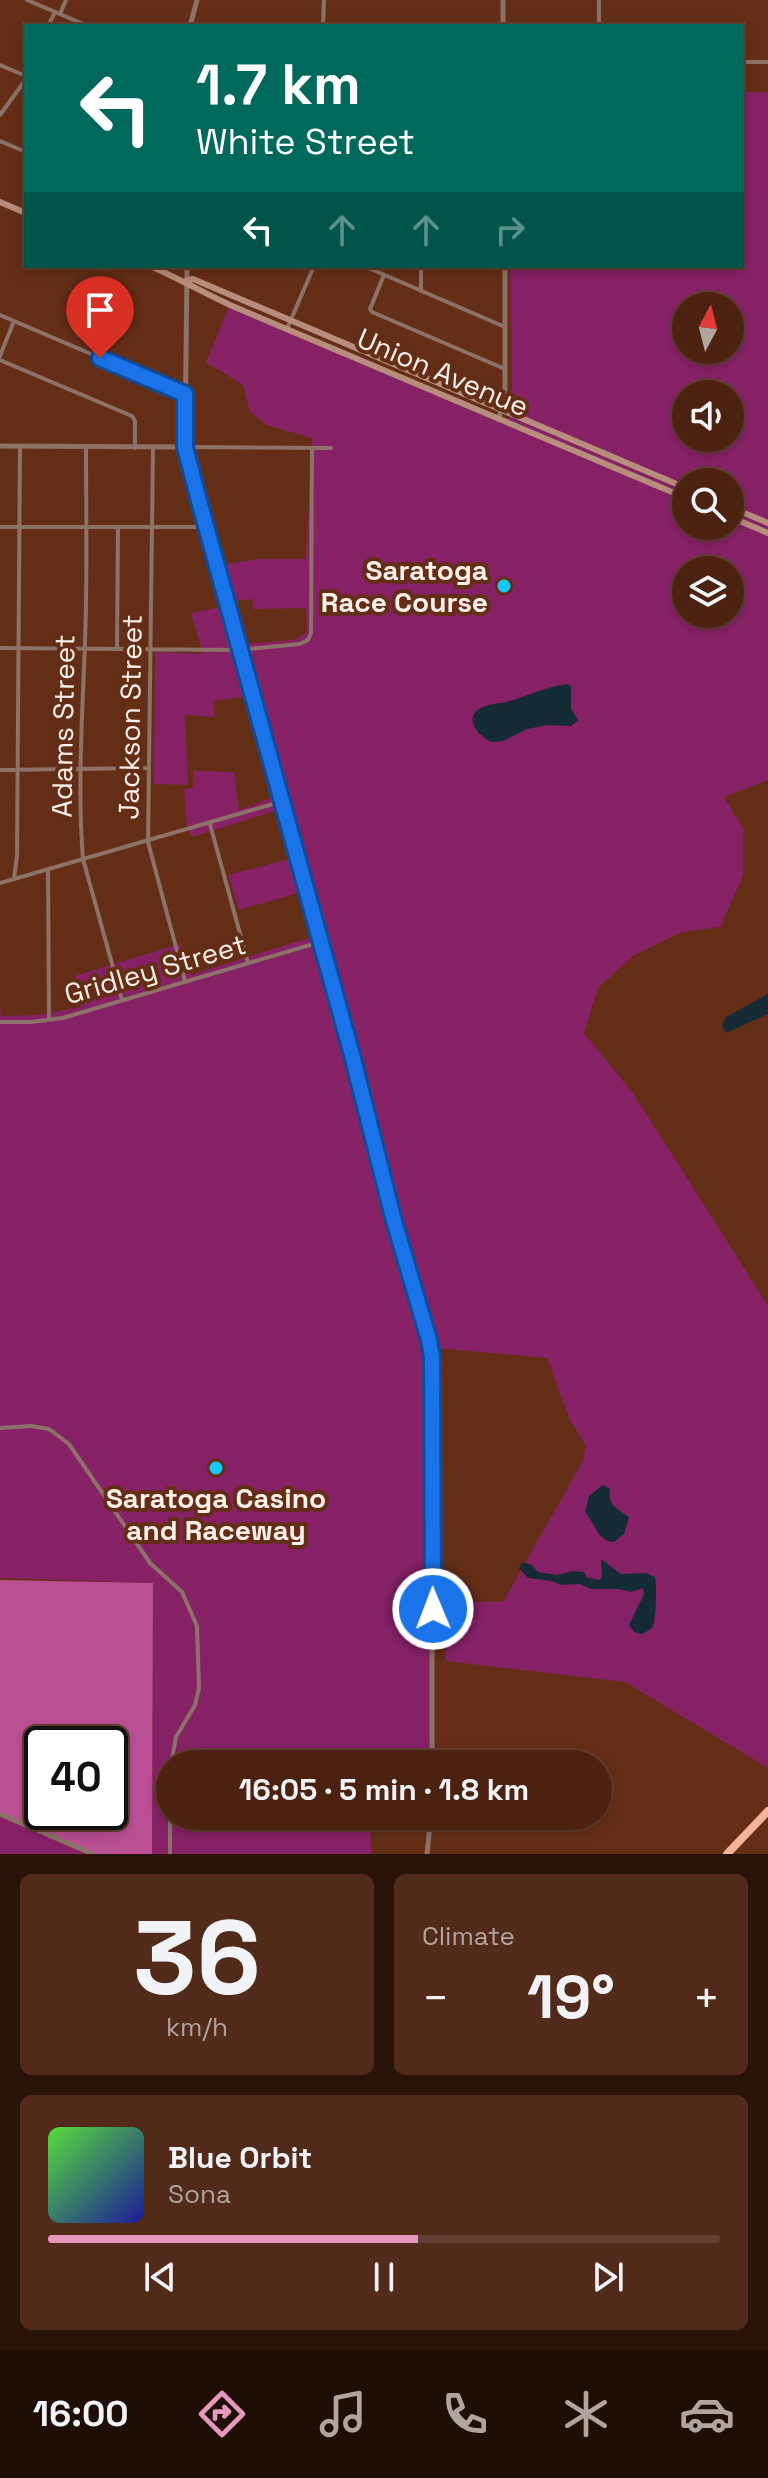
<!DOCTYPE html>
<html lang="en">
<head>
<meta charset="utf-8">
<style>
  body { margin:0; font-family:"Space Grotesk",sans-serif; background:#522a19; color:#f1f3f6; height:100vh; display:flex; flex-direction:column; font-size:30px; white-space:nowrap }
  * { box-sizing:border-box; margin:0 }
  p { font-size:26px; color:#b2a49f }
  .icon { flex:none; width:44px; height:44px; fill:none; stroke:currentColor; stroke-width:2; stroke-linecap:round; stroke-linejoin:round }
  .map { position:relative; height:1854px; overflow:hidden }
  .drawer { display:flex; flex-direction:column; gap:20px; padding:20px; background:#291309; flex:1 }
  .drawer>* { flex:none }
  .guide { position:absolute; left:24px; top:24px; width:720px; height:244px; border-radius:0px; box-shadow:0 4px 12px #0003,0 0 0 2px #623f30; background:#00695c; color:#fff; overflow:hidden }
  .needle { width:52px; rotate:7deg }
  .controls { position:absolute; left:672px; top:292px; display:grid; gap:16px }
  .controls a { display:grid; place-items:center; width:72px; height:72px; border-radius:50%; background:#4b2210; box-shadow:0 4px 12px #0003,0 0 0 2px #623f30; font-size:40px }
  .speed { position:absolute; left:24px; top:1726px; display:flex; gap:16px; font-size:40px; font-weight:700; text-align:center }
  .speed>* { display:grid; place-content:center; width:104px; height:104px; border-radius:50%; background:#4b2210; box-shadow:0 4px 12px #0003,0 0 0 2px #623f30; line-height:1 }
  .speed .limit { border:4px solid #111; border-radius:12px; background:#fff; color:#111 }
  .pin { position:absolute; display:grid; place-items:center; width:68px; height:68px; color:#fff; margin:-82px -34px; border-radius:50% 50% 50% 0; rotate:-45deg; box-shadow:0 0 8px #0007 }
  .pin .icon { rotate:45deg }
  .me { position:absolute; width:88px; margin:-44px; rotate:359deg; stroke-linejoin:round; filter:drop-shadow(0 0 6px #0008) }
  .turn { display:flex; align-items:center; gap:28px; height:168px; padding:0 40px; font-size:36px }
  .turn .icon { width:104px; height:104px; stroke-width:2.5 }
  .turn b { display:block; font-size:56px; line-height:68px }
  .lanes { display:flex; align-items:center; height:76px; padding:0 40px; background:#0003; justify-content:center; gap:40px; direction:ltr }
  .lanes .off { opacity:.35 }
  .big { font-size:60px; font-weight:800; line-height:1.1 }
  .drawer .tile { flex:1; display:flex; flex-direction:column; justify-content:center; gap:12px; min-width:0; padding:0 28px; border-radius:12px; background:#522a19 }
  .drawer .dial { align-items:center; gap:0 }
  .dial b { font-size:104px; line-height:1 }
  .song { display:flex; align-items:center; gap:24px }
  .cover { width:96px; height:96px; border-radius:12px; background:linear-gradient(135deg,hsl(110 70% 55%),hsl(240 70% 35%)) }
  .played { height:8px; border-radius:4px; background:linear-gradient(90deg,#e797bd 55%,#623f30 55%) }
  .keys { display:flex; justify-content:space-around; direction:ltr }
  .heat { display:flex; justify-content:space-between; align-items:center; font-size:44px; direction:ltr }
  .drawer .tiles { flex:1; display:grid; gap:20px; grid-template-columns:1fr 1fr }
  .tile:last-child { grid-column:span 2 }
  .trip { position:absolute; left:156px; top:1750px; width:456px; height:80px; border-radius:40px; background:#4b2210; box-shadow:0 4px 12px #0003,0 0 0 2px #623f30; font-weight:800; line-height:80px; text-align:center }
  .menu { display:flex; height:128px; justify-content:space-around; align-items:center; background:#1e0e06; color:#b2a49f }
  .menu .icon { width:56px; height:56px }
  .menu .on { color:#e797bd }
  .menu b { font-size:36px; color:#f1f3f6 }
  .map>svg:first-child { display:block }
  .green { fill:#862166; fill-rule:evenodd }
  .forest { fill:#bb4f94; fill-rule:evenodd }
  .water { fill:#152b33 }
  .lines { fill:none; stroke-linecap:round; stroke-linejoin:round }
  .minor { stroke:#8d7267; stroke-width:4 }
  .tertiary { stroke:#8d7267; stroke-width:5 }
  .secondary { stroke:#b78d7b; stroke-width:6 }
  .motorway { stroke:#f5b499; stroke-width:8 }
  .route-casing { stroke:#114b97; stroke-width:20 }
  .route { stroke:#1a73e8; stroke-width:14 }
  .poi-dot { fill:#13cafb; stroke:#642e16; stroke-width:3 }
  .labels { text-anchor:middle; dominant-baseline:central; stroke-width:8; stroke-linejoin:round; paint-order:stroke }
  .street-label { font-size:28px; fill:#fef0ea; stroke:#642e16 }
  .poi-label { font-size:28px; font-weight:bold; fill:#fef0ea; stroke:#642e16; text-anchor:end }
</style>
</head>
<body>
<div class="map">
<svg width="768" height="1854" viewBox="0 0 768 1854">
  <rect width="100%" height="100%" fill="#642e16"/>
  <path class="green" d="M742 92H768V780L724 797 743 829V876L720 927 682 932 633 956 598 988 584 1033 635 1096 768 1306V1768L625 1682 446 1661 445 1601 503 1602 583 1461 586 1445 570 1420 547 1358 437 1348 425 1301 417 1304 432 1357V1764H170V1816H370L371 1854H152L153 1583 0 1578V1007L1 1016 39 1015 81 1007 75 976 180 944 191 975 315 936 298 893 239 910 228 875 289 859 275 811 192 837 187 826 184 789 193 788V771L234 772 239 810 271 798 243 697 213 701 215 717 185 715 188 785 154 784 155 652 203 654 191 613 221 607 233 645 295 640 307 632 306 608 253 609 252 599 232 601 221 565 258 559H306L312 438 267 425 250 412 243 385 206 362 229 307 506 425 512 410 510 266H742ZM686 306H730V350H686ZM686 394H730V438H686ZM686 482H730V526H686ZM686 570H730V614H686Z
    M0 1815 89 1854H0Z"/>
  <path class="forest" d="M0 1580 153 1583 152 1854H93L0 1813ZM42 1744H110V1812H42Z"/>
  <path class="water" d="M567 684 571 686V708L578 720 571 726 548 725 527 729 503 741 492 742C480 737 463 720 479 709 489 703 500 704 510 701 529 695 547 687 567 684Z
    M768 994V1014L726 1033 722 1025 726 1017Z
    M603 1485 610 1489C607 1506 617 1508 629 1517L624 1534 614 1542C597 1541 595 1523 585 1512L589 1496Z
    M601 1559 621 1574 646 1573 655 1577C657 1584 656 1621 653 1626 651 1630 644 1633 641 1634L634 1632 629 1625 644 1594 643 1588 631 1592 619 1589H591L579 1584 562 1585 551 1581 528 1578 519 1568 523 1562 532 1565 538 1572 557 1575 573 1571 584 1572 586 1577 599 1580 602 1577Z"/>
  <g class="lines">
    <path class="minor" d="M27 0 88 26
      M599 0V26
      M60 14 66 0
      M48 26 55 12
      M323 26 324 0
      M742 62H768
      M0 65 26 76
      M0 115 26 79
      M0 141 26 152
      M364 266 505 327
      M384 275 370 309 372 312 505 369
      M421 291V266
      M0 315 185 394
      M287 329 314 266
      M0 356 14 321
      M0 360 132 416 135 421V448
      M185 447 331 448
      M86 448C86 499 87 550 86 601 85 687 76 773 83 859L122 1000
      M153 448 148 842 185 981
      M0 527H206
      M0 648 239 650 300 644 308 640 311 633 312 448
      M117 648 118 527
      M0 770 149 768
      M210 824 248 963
      M48 870 49 1019
      M14 879 17 855 20 446
      M0 883 280 802
      M0 1022H31L63 1018 320 942
      M0 1428 31 1426 49 1429 69 1444 150 1563 182 1592 197 1626 199 1688 195 1705 176 1737 171 1764
      M170 1771V1787
      M170 1816V1854"/>
    <path class="tertiary" d="M190 26 197 0
      M503 26V0
      M187 266 185 447 280 802 352 1055 432 1357V1764
      M499 420 505 389V266
      M0 446 185 447
      M0 1814 93 1854
      M427 1854 431 1816"/>
    <path class="secondary" d="M0 202 26 213
      M150 266C178 278 202 292 230 305L686 498
      M186 281 193 279 686 488
      M730 507 768 523
      M730 517 768 533"/>
    <path class="motorway" d="M727 1854 768 1811"/>
  </g>
  <g class="lines">
    <g class="route-casing">
      <path id="route" d="M100 358 185 394V447L199 501 352 1055 394 1221 429 1340 432 1357 433 1609"/>
    </g>
    <use href="#route" class="route"/>
  </g>
  <g class="poi-dot">
    <circle cx="504" cy="586" r="8"/>
    <circle cx="216" cy="1468" r="8"/>
  </g>
  <g class="labels">
    <g class="street-label">
      <text transform="translate(443 372) rotate(23)">Union Avenue</text>
      <text transform="translate(130 717) rotate(-89)">Jackson Street</text>
      <text transform="translate(63 726) rotate(-89)">Adams Street</text>
      <text transform="translate(155 969) rotate(-16)">Gridley Street</text>
    </g>
    <g class="poi-label">
      <text x="488" y="570">Saratoga<tspan x="488" dy="32">Race Course</tspan></text>
      <text x="216" y="1498" text-anchor="middle">Saratoga Casino<tspan x="216" dy="32">and Raceway</tspan></text>
    </g>
  </g>
</svg>
<div class="controls">
<a><svg class="needle" viewBox="-14 -14 28 28"><path d="M0-13l5 13h-10z" fill="#e53935"/><path d="M0 13l5-13h-10z" fill="#b2a49f"/></svg></a>
<a><svg class="icon" aria-label="sound" viewBox="0 0 24 24"><path d="M4 9h4l5-4v14l-5-4H4zM17 9q2 3 0 6"/></svg></a>
<a><svg class="icon" aria-label="search" viewBox="0 0 24 24"><circle cx="10" cy="10" r="6"/><path d="M15 15l6 6"/></svg></a>
<a><svg class="icon" aria-label="layers" viewBox="0 0 24 24"><path d="M12 4l9 5-9 5-9-5zM3 14l9 5 9-5"/></svg></a>
</div>
<div class="speed"><div class="limit">40</div></div>
<div class="pin" style="left:100px;top:358px;background:#d93025"><svg class="icon" aria-label="arrive" viewBox="0 0 24 24"><path d="M6 21V4h12l-3 4 3 4H6"/></svg></div>
<svg class="me" style="left:433px;top:1609px" viewBox="-20 -20 40 40"><circle r="17" fill="#1a73e8" stroke="#fff" stroke-width="3"/><path d="M0-11L8 9 0 5-8 9z" fill="#fff"/></svg>
<div class="trip">16:05 · 5 min · 1.8 km</div>
<div class="guide">
<div class="turn"><svg class="icon" aria-label="left" viewBox="0 0 24 24"><path d="M17 20v-9H6M10 6l-5 5 5 5"/></svg><div><b>1.7 km</b>White Street</div></div>
<div class="lanes"><svg class="icon" aria-label="left" viewBox="0 0 24 24"><path d="M17 20v-9H6M10 6l-5 5 5 5"/></svg><svg class="icon off" aria-label="ahead" viewBox="0 0 24 24"><path d="M12 20V5M6 11l6-6 6 6"/></svg><svg class="icon off" aria-label="ahead" viewBox="0 0 24 24"><path d="M12 20V5M6 11l6-6 6 6"/></svg><svg class="icon off" aria-label="right" viewBox="0 0 24 24"><path d="M7 20v-9h11M14 6l5 5-5 5"/></svg></div>
</div>
</div>
<section class="drawer">
<div class="tiles">
<div class="tile dial"><b>36</b><p>km/h</p></div>
<div class="tile"><p>Climate</p>
<div class="heat"><a>−</a><b class="big">19°</b><a>+</a></div>
</div>
<div class="tile">
<div class="song"><i class="cover"></i><div><b>Blue Orbit</b><p>Sona</p></div></div>
<div class="played"></div>
<div class="keys"><svg class="icon" aria-label="previous" viewBox="0 0 24 24"><path d="M18 5L8 12l10 7zM5 5v14"/></svg><svg class="icon" aria-label="pause" viewBox="0 0 24 24"><path d="M8 5v14M16 5v14"/></svg><svg class="icon" aria-label="next" viewBox="0 0 24 24"><path d="M6 5l10 7-10 7zM19 5v14"/></svg></div>
</div>
</div>
</section>
<nav class="menu">
<b>16:00</b>
<svg class="icon on" aria-label="directions" viewBox="0 0 24 24"><path d="M12 3l9 9-9 9-9-9zM9 14v-3h6M13 9l2 2-2 2"/></svg>
<svg class="icon" aria-label="music" viewBox="0 0 24 24"><path d="M9 18V5l10-2v13"/><circle cx="6" cy="18" r="3"/><circle cx="16" cy="16" r="3"/></svg>
<svg class="icon" aria-label="phone" viewBox="0 0 24 24"><path d="M5 4h4l2 5-3 2q2 4 5 5l2-3 5 2v4C11 20 4 13 5 4z"/></svg>
<svg class="icon" aria-label="climate" viewBox="0 0 24 24"><path d="M12 3v18M4 7l16 10M4 17L20 7"/></svg>
<svg class="icon" aria-label="car" viewBox="0 0 24 24"><path d="M5 17H2v-5l4-1 3-4h7l3 4 3 1v5h-3M9 17h6M6 11h13"/><circle cx="7" cy="17" r="2"/><circle cx="17" cy="17" r="2"/></svg>
</nav>
</body>
</html>
